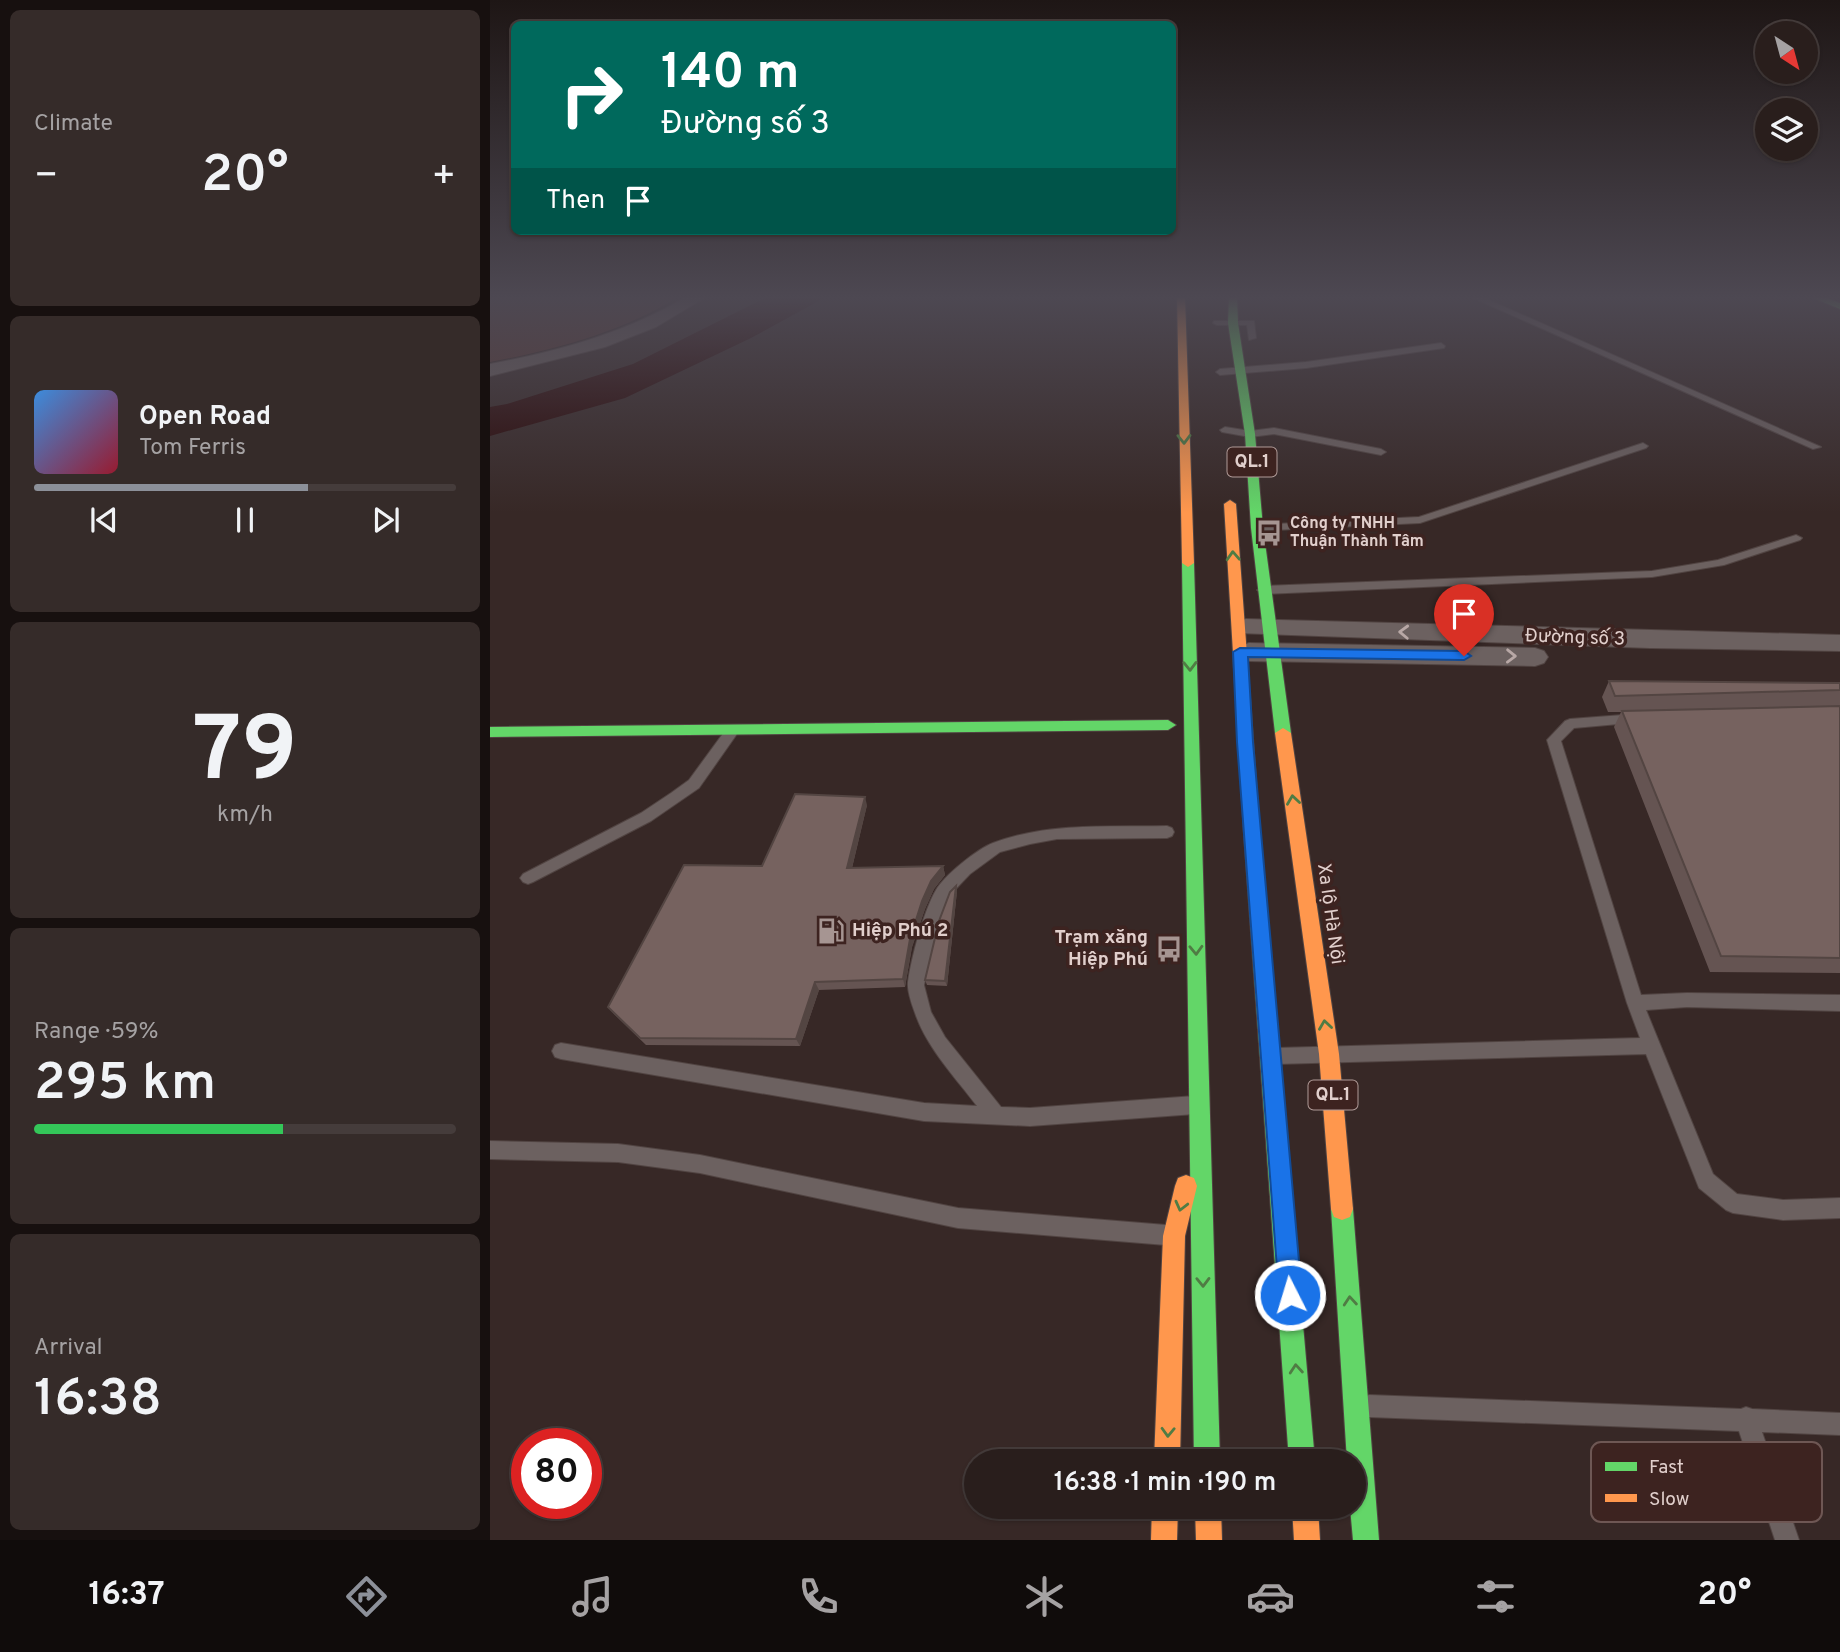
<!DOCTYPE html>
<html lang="en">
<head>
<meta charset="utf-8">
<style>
  body { margin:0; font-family:Overpass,sans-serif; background:#352b29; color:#f1f3f6; height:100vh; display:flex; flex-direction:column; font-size:26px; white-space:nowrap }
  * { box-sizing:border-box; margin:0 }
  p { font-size:23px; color:#a5a2a3 }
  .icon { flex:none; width:38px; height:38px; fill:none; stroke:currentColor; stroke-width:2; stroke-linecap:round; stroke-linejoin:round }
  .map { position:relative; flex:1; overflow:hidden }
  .sheet { display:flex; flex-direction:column; gap:10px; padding:10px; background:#17100f; width:490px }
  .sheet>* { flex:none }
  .guide { position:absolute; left:21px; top:21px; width:665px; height:214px; border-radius:10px; box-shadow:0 2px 5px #0004,0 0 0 2px #453c3b; background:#00695c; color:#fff; overflow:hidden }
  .needle { width:46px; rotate:144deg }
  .controls { position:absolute; left:1265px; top:21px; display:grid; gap:14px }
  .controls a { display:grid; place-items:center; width:63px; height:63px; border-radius:50%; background:#291e1c; box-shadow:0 2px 5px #0004,0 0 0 2px #453c3b; font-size:35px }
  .speed { position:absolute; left:21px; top:1428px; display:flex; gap:14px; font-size:35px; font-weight:700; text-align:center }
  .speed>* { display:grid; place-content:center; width:91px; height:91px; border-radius:50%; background:#291e1c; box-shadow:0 2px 5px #0004,0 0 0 2px #453c3b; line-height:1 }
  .speed .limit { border:10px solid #d22; background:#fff; color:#111 }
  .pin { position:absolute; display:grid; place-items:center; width:60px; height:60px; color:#fff; margin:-72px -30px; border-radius:50% 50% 50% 0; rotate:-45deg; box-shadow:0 0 7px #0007 }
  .pin .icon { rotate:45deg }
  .me { position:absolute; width:77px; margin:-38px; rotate:355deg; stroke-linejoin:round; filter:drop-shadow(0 0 5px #0008) }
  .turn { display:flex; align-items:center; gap:24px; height:147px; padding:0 35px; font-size:32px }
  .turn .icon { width:91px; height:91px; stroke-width:2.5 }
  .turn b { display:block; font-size:49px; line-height:60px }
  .then { display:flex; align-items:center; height:66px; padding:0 35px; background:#0003; gap:14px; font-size:26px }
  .big { font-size:52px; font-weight:600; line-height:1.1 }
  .sheet .card { flex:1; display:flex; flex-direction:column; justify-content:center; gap:10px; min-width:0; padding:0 24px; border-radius:10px; background:#352b29 }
  .sheet .dial { align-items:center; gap:0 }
  .dial b { font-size:91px; line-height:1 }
  .song { display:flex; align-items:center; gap:21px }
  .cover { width:84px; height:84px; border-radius:10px; background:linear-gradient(135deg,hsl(210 70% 55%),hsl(350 70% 35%)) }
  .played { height:7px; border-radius:4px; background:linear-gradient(90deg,#8c9099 65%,#453c3b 65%) }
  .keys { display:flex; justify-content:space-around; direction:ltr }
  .heat { display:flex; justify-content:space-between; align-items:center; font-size:38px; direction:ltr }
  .charge { height:10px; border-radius:5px; background:linear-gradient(90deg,#34c759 59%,#453c3b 0) }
  .trip { position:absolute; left:474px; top:1449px; width:402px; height:70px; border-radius:35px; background:#291e1c; box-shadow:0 2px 5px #0004,0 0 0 2px #453c3b; font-weight:600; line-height:70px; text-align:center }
  .dock { display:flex; height:112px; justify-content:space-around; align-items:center; background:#100c0b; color:#a5a2a3 }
  .dock .icon { width:49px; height:49px }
  .dock .on { color:#8c9099 }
  .dock b { font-size:32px; color:#f1f3f6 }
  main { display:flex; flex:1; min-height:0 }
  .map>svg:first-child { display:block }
  .green { fill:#573430 }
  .water { fill:#290504 }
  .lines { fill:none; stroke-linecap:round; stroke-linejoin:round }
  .lane-casing { stroke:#514442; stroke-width:2 }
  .street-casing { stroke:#514442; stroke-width:2 }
  .fast-casing { stroke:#514442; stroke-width:2 }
  .slow-casing { stroke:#514442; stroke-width:2 }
  .lane { fill:#6c6160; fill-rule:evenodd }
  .street { fill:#6c6160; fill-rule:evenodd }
  .fast { fill:#63d668; fill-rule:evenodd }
  .slow { fill:#ff974d; fill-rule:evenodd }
  .wall { fill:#655452 }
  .shaded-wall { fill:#534542 }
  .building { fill:#76625f; stroke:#534542; stroke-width:2 }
  .oneway { stroke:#507c44 }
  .oneway2 { stroke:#b8a8a6 }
  .route { fill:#1a73e8; stroke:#114b97; stroke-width:2 }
  .labels { text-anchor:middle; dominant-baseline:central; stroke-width:7; stroke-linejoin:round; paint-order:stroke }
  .far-poi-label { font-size:16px; font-weight:bold; fill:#e1cfcc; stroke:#3d2320; text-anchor:start }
  .shield { fill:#3d2320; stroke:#b09b98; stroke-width:2 }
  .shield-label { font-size:18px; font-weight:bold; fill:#e1cfcc }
  .street-label { font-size:19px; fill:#e1cfcc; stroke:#3d2320 }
  .poi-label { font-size:19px; font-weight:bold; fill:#e1cfcc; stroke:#3d2320; text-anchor:start }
  .key { fill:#3d2320; stroke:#6e5754; stroke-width:2 }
  .key-label { font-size:19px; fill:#e1cfcc }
</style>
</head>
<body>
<main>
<section class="sheet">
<div class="card"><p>Climate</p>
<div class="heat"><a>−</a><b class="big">20°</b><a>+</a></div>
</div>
<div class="card">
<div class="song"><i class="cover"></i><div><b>Open Road</b><p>Tom Ferris</p></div></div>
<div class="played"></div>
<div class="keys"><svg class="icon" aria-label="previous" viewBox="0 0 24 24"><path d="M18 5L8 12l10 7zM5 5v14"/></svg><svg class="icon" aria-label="pause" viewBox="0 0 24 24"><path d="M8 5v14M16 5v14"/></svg><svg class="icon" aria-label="next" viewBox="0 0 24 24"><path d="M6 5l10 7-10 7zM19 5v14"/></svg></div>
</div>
<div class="card dial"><b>79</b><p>km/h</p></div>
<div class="card"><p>Range · 59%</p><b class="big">295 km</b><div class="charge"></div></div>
<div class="card"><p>Arrival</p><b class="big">16:38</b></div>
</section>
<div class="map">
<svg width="1350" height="1540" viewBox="0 0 1350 1540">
  <rect width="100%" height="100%" fill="#372826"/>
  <path class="green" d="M0 297H188C132 332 64 350 0 362Z"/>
  <path class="water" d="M277 297H336L261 338 135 398 0 436V407L17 404 143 364Z"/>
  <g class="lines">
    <g class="lane-casing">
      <path id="lane" d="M981 297H992L1331 447 1323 449Z
        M724 321H764L766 338 759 340 757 325H727L723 323Z
        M951 343 955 346 954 348 816 368 730 375 726 372 730 369 816 362Z
        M735 427 760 431 784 428 891 449 896 452 891 455 784 434 760 437 732 432 730 430Z
        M1153 443 1158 446 1156 448 930 523 767 531 762 528 767 525 929 517Z
        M1306 535 1312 538 1310 540 1234 565 1162 577 773 594 767 590 773 586 1162 571 1228 560Z
        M1146 714 1153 719 1151 722 1084 728 1071 741 1151 995 1197 993 1350 995V1011L1197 1007 1156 1010 1223 1174 1247 1194 1293 1200 1350 1198V1218L1293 1220 1243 1213 1236 1210 1209 1188 1156 1054 786 1064 780 1062 777 1056 780 1050 786 1048 1150 1038 1137 1003 1057 740 1075 721 1080 719Z
        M242 726 249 731 209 788 161 821 43 882 38 884 33 882 30 878 33 874 151 813 181 793 199 780 237 728Z
        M677 826 682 828 684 832 682 836 677 838 567 839 540 844 510 852 480 874 459 896 448 926 434 985 441 1012 455 1037 511 1107 540 1108 705 1096 711 1099 714 1105 711 1111 705 1114 540 1126 434 1121 71 1059 65 1057 62 1051 65 1045 71 1043 434 1103 487 1106C465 1077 437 1048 425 1013 422 1005 417 991 418 982 421 959 434 910 446 890 454 876 487 849 503 843 558 822 619 827 677 826Z
        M0 1141 128 1144 210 1155 468 1208 676 1225 683 1228 686 1235 683 1242 676 1245 468 1228 210 1173 128 1162 0 1159Z
        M879 1395 1251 1409 1256 1407 1262 1409 1350 1413V1435L1272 1432 1309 1540H1285L1249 1431 879 1417 871 1414 868 1406 871 1398Z"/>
    </g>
    <g class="street-casing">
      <path id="street" d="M196 297H216L166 327 115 347 0 376V364C69 351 135 333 196 297Z
        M756 619 1350 635V651L1160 648 747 633 743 627 747 621Z
        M759 643 1045 648 1054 651 1058 657 1054 663 1045 666 759 661 750 658 746 652 750 646Z"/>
    </g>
    <g class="fast-casing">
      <path id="fast" d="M739 297H747L748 323 765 434 773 528 801 733 793 738 785 733 761 528 755 434 738 323Z
        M1321 297H1334L1350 303V309Z
        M698 559 704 563 730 1461H704L692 563Z
        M678 720 686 725 678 730 0 737V727Z
        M762 829 768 830 770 835 825 1461H799L754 835 756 830Z
        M852 1198 860 1201 863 1209 889 1540H863L860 1507H864V1461H857L841 1209 844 1201Z"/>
    </g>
    <g class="slow-casing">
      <path id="slow" d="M687 297H695L704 563 698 567 692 563Z
        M740 500 746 504 770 835 768 840H756L754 835 734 504Z
        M793 728 801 733 849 1054 863 1209 860 1217 852 1220 844 1217 841 1209 829 1054 785 733Z
        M696 1175 704 1178 707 1186 695 1236 690 1461H664L673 1236 685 1186 688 1178Z
        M662 1507H688L687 1540H661Z
        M705 1507H731L732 1540H706Z
        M802 1507H828L830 1540H804Z"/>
    </g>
    <use href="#lane" class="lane"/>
    <use href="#street" class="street"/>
    <use href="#fast" class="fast"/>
    <use href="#slow" class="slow"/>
  </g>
  <path class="wall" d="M1119 681 1350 683V973L1220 972 1124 727 1131 712H1118L1112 697Z
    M377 805 362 868 453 866 455 875 444 889 435 909 422 947 415 987 329 990 310 1046 156 1045 124 1014 118 1007 272 866Z
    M466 886 467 891 457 986 437 985 435 980Z"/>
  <path class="shaded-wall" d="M375 797 377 805 360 876 357 868Z
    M453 866 455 875 444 889 435 909 422 947 415 987 413 979 420 939 432 901 441 881Z
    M466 886 467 891 457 986 455 981Z
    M325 982 329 990 310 1046 306 1039Z"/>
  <path class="building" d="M1119 681 1350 683V690L1125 696Z
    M1350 706V958L1231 956 1132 711Z
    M305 794 375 797 357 868 453 866 441 881 432 901 420 939 413 979 325 982 306 1039 150 1038 118 1007 194 865 272 866Z
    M466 886 455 981 435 980 449 921 460 892Z"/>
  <defs><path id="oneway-chevron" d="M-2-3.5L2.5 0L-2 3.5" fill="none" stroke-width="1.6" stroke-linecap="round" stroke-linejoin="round" transform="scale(1.75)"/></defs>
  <g class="oneway">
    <use href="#oneway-chevron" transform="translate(694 439) rotate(89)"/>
    <use href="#oneway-chevron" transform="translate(743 556) rotate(-93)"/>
    <use href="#oneway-chevron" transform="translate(700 666) rotate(89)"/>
    <use href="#oneway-chevron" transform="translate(803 800) rotate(-98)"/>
    <use href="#oneway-chevron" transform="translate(706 950) rotate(88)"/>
    <use href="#oneway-chevron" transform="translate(835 1025) rotate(-98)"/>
    <use href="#oneway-chevron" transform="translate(691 1206) rotate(104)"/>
    <use href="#oneway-chevron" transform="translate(713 1282) rotate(89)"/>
    <use href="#oneway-chevron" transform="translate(860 1301) rotate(-95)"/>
    <use href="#oneway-chevron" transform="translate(806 1369) rotate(-95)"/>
    <use href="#oneway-chevron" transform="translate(678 1432) rotate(92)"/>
  </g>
  <g class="oneway2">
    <use href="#oneway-chevron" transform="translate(914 632) rotate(-178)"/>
    <use href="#oneway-chevron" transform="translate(1021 656) rotate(1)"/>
  </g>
  <linearGradient id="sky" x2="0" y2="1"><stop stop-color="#1e1615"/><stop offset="0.58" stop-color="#4d4852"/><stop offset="1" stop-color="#4d4852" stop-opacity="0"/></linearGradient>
  <rect width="1350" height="513" fill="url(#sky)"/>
  <path class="route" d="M750 648 974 651 981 656 974 660 758 657 763 742 812 1295 809 1303 800 1307 792 1303 789 1295 747 742 743 652Z"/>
  <defs>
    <g id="bus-bare" transform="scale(2.1)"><path d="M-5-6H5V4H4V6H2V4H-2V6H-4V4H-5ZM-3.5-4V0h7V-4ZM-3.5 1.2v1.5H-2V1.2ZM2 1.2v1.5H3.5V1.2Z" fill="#a69592" stroke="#3d2320" stroke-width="2.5" paint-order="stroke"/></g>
    <g id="fuel-bare" transform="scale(2.1)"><path d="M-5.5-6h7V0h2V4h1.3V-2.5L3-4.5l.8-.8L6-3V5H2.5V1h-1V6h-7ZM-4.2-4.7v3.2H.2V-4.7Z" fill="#a69592" stroke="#3d2320" stroke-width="2.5" paint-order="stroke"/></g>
  </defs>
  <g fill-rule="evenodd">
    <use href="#bus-bare" x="779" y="533"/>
    <use href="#fuel-bare" x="341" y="931"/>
    <use href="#bus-bare" x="679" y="949"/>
  </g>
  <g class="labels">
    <g class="far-poi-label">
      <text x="800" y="524">Công ty TNHH<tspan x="800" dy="18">Thuận Thành Tâm</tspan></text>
    </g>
    <g class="shield">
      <rect x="737.5" y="447.5" width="49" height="29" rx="5"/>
      <rect x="818.5" y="1080.5" width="49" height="29" rx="5"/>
    </g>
    <g class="shield-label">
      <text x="762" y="462">QL.1</text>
      <text x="843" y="1095">QL.1</text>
    </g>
    <g class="street-label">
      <text transform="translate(1085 638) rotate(2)">Đường số 3</text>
      <text transform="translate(840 914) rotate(82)">Xa lộ Hà Nội</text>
    </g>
    <g class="poi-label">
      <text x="362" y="931">Hiệp Phú 2</text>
      <text x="658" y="938" text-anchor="end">Trạm xăng<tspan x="658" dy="22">Hiệp Phú</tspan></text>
    </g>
  </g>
  <rect x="1101" y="1442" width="231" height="80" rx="10" class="key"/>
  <rect x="1115" y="1462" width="32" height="9" fill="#63d668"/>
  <rect x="1115" y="1494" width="32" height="8" fill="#ff974d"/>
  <g class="key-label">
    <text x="1159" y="1473">Fast</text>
    <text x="1159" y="1505">Slow</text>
  </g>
</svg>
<div class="controls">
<a><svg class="needle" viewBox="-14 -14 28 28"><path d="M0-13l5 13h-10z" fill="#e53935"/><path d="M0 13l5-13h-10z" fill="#a5a2a3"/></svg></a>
<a><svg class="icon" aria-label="layers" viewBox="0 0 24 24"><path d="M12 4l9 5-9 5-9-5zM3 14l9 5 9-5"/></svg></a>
</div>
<div class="speed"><div class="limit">80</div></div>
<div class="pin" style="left:974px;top:656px;background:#d93025"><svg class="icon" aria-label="arrive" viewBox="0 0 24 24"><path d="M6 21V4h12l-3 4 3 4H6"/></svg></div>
<svg class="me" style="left:800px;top:1295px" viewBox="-20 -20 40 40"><circle r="17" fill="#1a73e8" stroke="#fff" stroke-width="3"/><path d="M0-11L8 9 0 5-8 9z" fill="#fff"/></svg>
<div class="trip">16:38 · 1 min · 190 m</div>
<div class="guide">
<div class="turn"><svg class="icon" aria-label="right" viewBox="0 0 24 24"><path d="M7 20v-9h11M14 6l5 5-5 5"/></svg><div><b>140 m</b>Đường số 3</div></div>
<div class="then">Then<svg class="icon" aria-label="arrive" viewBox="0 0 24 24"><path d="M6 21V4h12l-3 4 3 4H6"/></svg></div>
</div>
</div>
</main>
<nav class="dock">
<b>16:37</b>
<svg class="icon on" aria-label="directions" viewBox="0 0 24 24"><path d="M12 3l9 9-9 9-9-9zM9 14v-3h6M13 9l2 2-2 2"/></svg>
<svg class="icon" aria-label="music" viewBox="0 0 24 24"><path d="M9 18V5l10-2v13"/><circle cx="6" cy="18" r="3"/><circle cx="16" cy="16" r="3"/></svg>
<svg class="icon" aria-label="phone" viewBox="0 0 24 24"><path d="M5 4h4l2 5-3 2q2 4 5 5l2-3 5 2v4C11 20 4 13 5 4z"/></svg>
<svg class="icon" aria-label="climate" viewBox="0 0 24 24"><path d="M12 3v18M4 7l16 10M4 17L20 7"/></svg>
<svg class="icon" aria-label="car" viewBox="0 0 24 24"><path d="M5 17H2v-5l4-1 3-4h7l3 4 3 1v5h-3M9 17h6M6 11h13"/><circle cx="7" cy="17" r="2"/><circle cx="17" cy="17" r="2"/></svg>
<svg class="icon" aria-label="filters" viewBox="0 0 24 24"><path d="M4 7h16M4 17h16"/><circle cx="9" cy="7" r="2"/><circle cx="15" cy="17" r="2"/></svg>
<b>20°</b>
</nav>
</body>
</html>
